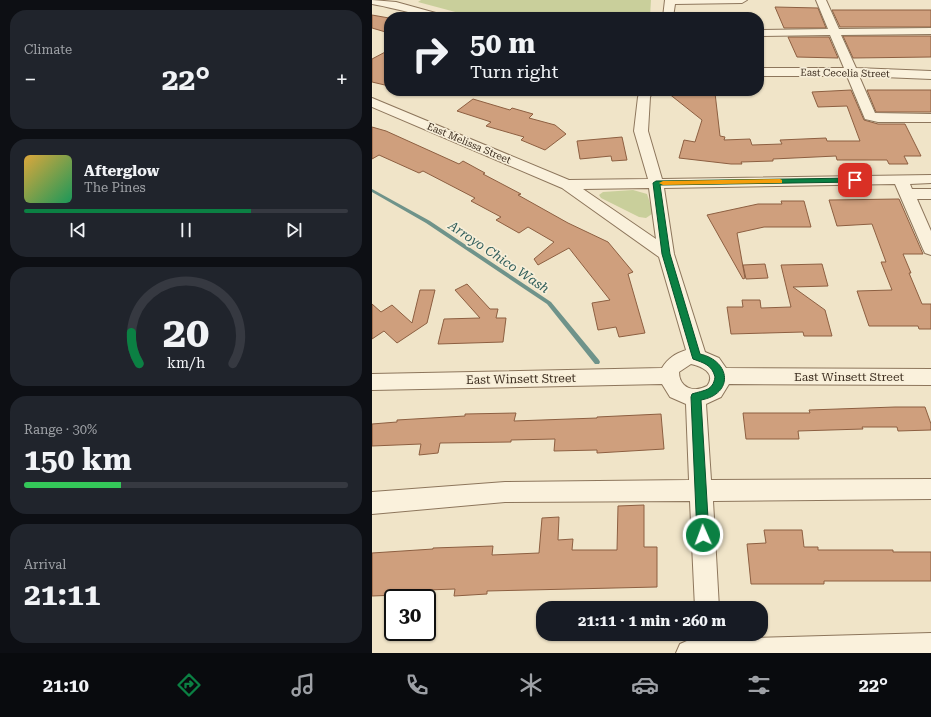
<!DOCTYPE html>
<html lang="en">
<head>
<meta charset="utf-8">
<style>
  body { margin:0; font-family:"Roboto Serif",serif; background:#20242c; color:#f1f3f6; height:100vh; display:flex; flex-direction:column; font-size:15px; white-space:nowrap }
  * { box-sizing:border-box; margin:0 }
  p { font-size:13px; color:#9ea1a6 }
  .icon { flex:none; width:22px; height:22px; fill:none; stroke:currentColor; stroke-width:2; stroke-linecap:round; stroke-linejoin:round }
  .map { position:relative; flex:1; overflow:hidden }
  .details { display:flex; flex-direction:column; gap:10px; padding:10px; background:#0d0f14; width:372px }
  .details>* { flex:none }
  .hud { position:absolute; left:12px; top:12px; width:380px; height:84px; border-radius:16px; box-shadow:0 1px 3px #0004; background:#171b24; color:#f1f3f6; overflow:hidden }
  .speed { position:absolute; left:12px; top:589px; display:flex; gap:8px; font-size:20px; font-weight:700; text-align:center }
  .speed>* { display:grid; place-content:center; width:52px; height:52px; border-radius:50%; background:#171b24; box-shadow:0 1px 3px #0004; line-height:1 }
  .speed .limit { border:2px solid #111; border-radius:6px; background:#fff; color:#111 }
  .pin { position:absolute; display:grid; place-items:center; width:34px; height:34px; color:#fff; margin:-17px; border-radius:8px; box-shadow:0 2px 6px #0006 }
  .me { position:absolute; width:44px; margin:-22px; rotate:358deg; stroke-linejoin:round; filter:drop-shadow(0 0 3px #0008) }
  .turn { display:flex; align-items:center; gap:14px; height:84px; padding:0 20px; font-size:18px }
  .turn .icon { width:52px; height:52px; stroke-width:2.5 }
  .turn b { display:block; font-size:28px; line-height:34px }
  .big { font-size:30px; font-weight:700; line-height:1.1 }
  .details .tile { flex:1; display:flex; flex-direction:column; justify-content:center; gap:6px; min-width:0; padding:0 14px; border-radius:16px; background:#20242c }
  .details .dial { align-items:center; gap:0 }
  .dial svg { height:104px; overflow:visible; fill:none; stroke:#363941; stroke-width:7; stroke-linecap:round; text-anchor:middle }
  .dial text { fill:#f1f3f6; stroke:none }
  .song { display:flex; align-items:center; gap:12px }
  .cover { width:48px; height:48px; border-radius:6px; background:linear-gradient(135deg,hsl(40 70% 55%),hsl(150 70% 35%)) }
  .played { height:4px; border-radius:2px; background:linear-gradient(90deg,#0b8043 70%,#363941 70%) }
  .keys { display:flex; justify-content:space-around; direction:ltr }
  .heat { display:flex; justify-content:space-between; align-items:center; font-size:22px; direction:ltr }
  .charge { height:6px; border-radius:3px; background:linear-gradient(90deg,#34c759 30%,#363941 0) }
  .trip { position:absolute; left:164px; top:601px; width:232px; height:40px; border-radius:16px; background:#171b24; box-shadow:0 1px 3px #0004; font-weight:700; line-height:40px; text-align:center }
  .dock { display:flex; height:64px; justify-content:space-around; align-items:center; background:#090b0e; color:#9ea1a6 }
  .dock .icon { width:28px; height:28px }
  .dock .on { color:#0b8043 }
  .dock b { font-size:18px; color:#f1f3f6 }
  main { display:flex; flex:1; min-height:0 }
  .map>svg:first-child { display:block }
  .green { fill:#c9cf9b }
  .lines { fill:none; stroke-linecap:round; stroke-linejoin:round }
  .stream { fill:#6f938a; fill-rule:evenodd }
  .building { fill:#cf9f7d; stroke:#8d5f41 }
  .minor-casing { stroke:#8d765c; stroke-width:2 }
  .minor { fill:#faf1dc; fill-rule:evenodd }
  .route { fill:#0b8043; stroke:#07532c }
  .slow { fill:#f59e0b }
  .labels { text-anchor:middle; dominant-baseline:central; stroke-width:3.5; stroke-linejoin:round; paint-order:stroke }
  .far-street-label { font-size:10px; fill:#3d2e20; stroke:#f7eed8 }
  .street-label { font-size:12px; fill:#3d2e20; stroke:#f7eed8 }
  .water-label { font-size:13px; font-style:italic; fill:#2f5d5a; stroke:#f7eed8 }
</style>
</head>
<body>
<main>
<section class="details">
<div class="tile"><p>Climate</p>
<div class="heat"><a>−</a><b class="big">22°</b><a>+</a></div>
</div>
<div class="tile">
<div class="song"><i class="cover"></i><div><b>Afterglow</b><p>The Pines</p></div></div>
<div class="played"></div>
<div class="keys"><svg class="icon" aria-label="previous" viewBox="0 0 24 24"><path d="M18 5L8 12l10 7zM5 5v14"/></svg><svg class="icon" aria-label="pause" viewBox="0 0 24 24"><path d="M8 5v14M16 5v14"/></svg><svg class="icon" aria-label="next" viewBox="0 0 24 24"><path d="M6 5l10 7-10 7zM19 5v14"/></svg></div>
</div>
<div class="tile dial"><svg viewBox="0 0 100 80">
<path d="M14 69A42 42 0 1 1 86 69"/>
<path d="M14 69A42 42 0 0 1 8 45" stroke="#0b8043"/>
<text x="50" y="56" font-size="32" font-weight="700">20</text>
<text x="50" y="72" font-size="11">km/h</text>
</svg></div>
<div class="tile"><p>Range · 30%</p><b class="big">150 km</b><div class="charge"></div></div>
<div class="tile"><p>Arrival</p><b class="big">21:11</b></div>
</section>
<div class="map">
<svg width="559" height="653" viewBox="0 0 559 653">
  <rect width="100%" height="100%" fill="#f0e4c8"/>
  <path class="green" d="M49 0H279L278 17H102L46 2Z
    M261 190 275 194 280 209V214L274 218 267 217 229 198 227 195 231 192Z"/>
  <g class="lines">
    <path class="stream" d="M0 189 58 221 179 302 227 360 228 362 227 364H223L175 304 54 223 0 192Z"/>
  </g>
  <path class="building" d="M403 7 446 8 454 28H412Z
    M460 10H559V27H468Z
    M0 15 17 18V33L0 28Z
    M471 36H559V57L481 58Z
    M416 37H457L466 58 425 57Z
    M17 50V86L0 82V59Z
    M479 90 492 120 506 124H533L549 156H532L536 164H517L515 160H465L464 156 401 159V161L369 162 370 164H359L307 158 312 140 323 142 330 120 296 93H343L348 136 353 137 352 140 378 139 380 145 410 144 408 140 454 138 455 141H488L475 106 446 107 440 92Z
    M495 90H559V112H504Z
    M101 99 138 110 140 108 161 114 157 118 183 125 194 134 173 150 149 140 152 137 114 126 119 122 85 111Z
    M0 127 14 131 87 164 91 161 113 173 111 174 149 194 146 195 196 223 236 242 261 272 256 274 273 333 247 337 244 327 226 330 220 303 238 300 197 248 166 265 162 259 182 242 156 227 147 233 124 220 129 217 99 201 103 198 51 171 47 173 7 155 0 159Z
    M250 137 255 160 240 161 239 156 208 159 205 141Z
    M527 199 551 254H531L539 273H537L550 304H559V329H547L546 326H497L485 291 520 290 509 262H514L500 224 465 226 457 200Z
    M409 201H432L439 227H392L365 233 373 278 371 279 335 215 386 204H410Z
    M393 264 396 278 374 279 371 265Z
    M450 264 456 286 421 287 453 310 460 336H432L431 332 359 334 355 307H371L370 300H388L389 308 419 307 409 265Z
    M95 284 118 309H126L124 318H134L131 342 66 344 72 319 108 318 83 290Z
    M48 290H63L55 323 25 343 12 331 0 339V304L9 312 20 305 40 323Z
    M523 407H553L559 424V430L526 431 525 427H490L491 429 426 431 427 439H374L371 413H438L437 410Z
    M144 413 142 421 225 418V417L289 414 292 449 225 453V450L182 451 183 439 139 440V442L68 443 66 453 47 455 49 444 0 446V424L25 422V420L93 416V414Z
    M272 505V547H285V587L115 591V594L82 596 83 589 27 591 26 595 0 596V553L61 549V548L121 546 120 555 167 553 170 518 187 517 186 540 201 539 200 550H245L246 506Z
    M392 530H430L432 547H446V550H521V552H559V581H452V584H379L375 544 394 543Z"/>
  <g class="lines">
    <g class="minor-casing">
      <path id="minor" d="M0 0 24 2 71 15 72 17C48 17 24 8 0 4Z
        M293 0H375L370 3 303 4 301 17H291Z
        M444 0H454L467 29 559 28V34L469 35 484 68 559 71V79L487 76 503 113 559 114V122H506L493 119 475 76H387V68H472L458 35 387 36V30L456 29Z
        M269 91H281L278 97 276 131 290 179 559 175V183L538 184 540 189H559V199H545L559 231V255L553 253 551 249 523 184 292 188 302 254 333 352 347 358 354 368 559 369V385L357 384 349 397 334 404 339 480 559 479V499L341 501 347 608H323L318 501 133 502 0 514V492L133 482 317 480 314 404 298 397 290 384 0 390V374L290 368C296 358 303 354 314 350L287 257 190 188 0 107V98L197 180 276 179 262 131 266 97ZM277 188 284 239 211 189ZM319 364C329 366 345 373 335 386 322 393 307 388 307 372Z
        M559 633V653H304L308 644 317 640H324L323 634H349V639Z"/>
    </g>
    <use href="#minor" class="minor"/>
  </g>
  <path class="route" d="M483 178 485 179V182L288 185 298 254 328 354C359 361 362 394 329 400L337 535 335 539 331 541 327 539 325 535 319 397 320 394C332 390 341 391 343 377 340 365 332 363 321 359L320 356 290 254 281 183 284 181Z"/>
  <path class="slow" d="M408 179 410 180V183L291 185 287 183 291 181Z"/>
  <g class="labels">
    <g class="far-street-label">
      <text transform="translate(473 73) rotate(1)">East Cecelia Street</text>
      <text transform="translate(97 143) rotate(23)">East Melissa Street</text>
    </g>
    <g class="street-label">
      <text x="477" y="377">East Winsett Street</text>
      <text transform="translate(149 379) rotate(-1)">East Winsett Street</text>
    </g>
    <g class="water-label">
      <text transform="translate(127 257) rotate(34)">Arroyo Chico Wash</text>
    </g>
  </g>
</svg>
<div class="speed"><div class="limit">30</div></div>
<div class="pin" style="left:483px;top:180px;background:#d93025"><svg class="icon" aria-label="arrive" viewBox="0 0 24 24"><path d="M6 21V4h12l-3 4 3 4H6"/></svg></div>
<svg class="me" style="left:331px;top:535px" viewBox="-20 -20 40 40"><circle r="17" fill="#0b8043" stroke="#fff" stroke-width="3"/><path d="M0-11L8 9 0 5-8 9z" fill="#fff"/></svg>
<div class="trip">21:11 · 1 min · 260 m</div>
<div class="hud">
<div class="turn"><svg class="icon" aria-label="right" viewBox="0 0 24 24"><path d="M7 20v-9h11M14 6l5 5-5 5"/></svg><div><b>50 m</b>Turn right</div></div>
</div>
</div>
</main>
<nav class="dock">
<b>21:10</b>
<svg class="icon on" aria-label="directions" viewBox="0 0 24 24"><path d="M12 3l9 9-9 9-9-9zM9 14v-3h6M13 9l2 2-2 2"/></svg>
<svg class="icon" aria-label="music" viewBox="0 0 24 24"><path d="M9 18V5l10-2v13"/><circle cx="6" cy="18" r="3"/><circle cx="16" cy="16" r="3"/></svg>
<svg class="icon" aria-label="phone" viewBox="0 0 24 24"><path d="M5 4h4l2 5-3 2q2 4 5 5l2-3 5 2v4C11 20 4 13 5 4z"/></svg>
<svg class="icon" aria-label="climate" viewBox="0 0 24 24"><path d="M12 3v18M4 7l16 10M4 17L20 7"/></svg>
<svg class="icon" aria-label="car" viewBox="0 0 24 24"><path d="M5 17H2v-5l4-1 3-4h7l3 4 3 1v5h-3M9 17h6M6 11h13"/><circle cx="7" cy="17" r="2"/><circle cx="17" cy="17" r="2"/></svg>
<svg class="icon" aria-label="filters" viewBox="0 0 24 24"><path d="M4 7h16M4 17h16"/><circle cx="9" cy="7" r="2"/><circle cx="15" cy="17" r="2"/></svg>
<b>22°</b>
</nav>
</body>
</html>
